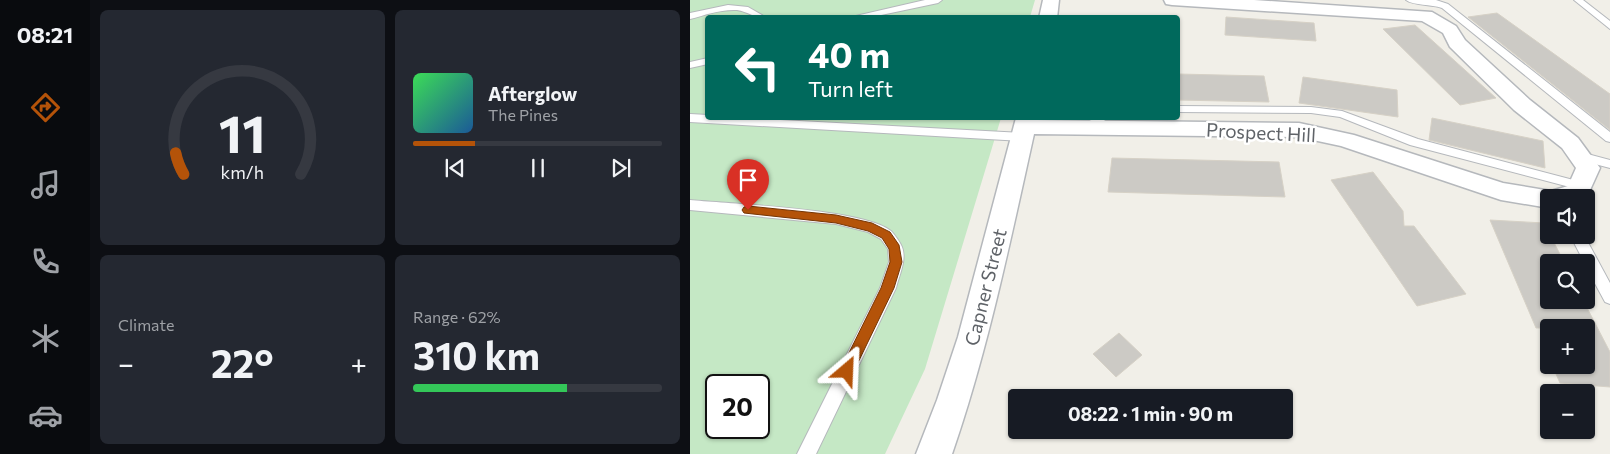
<!DOCTYPE html>
<html lang="en">
<head>
<meta charset="utf-8">
<style>
  body { margin:0; font-family:Commissioner,sans-serif; background:#242831; color:#f1f3f6; height:100vh; display:flex; flex-direction:column; font-size:19px; white-space:nowrap }
  * { box-sizing:border-box; margin:0 }
  p { font-size:16px; color:#9ea1a6 }
  .icon { flex:none; width:28px; height:28px; fill:none; stroke:currentColor; stroke-width:2; stroke-linecap:round; stroke-linejoin:round }
  .map { position:relative; flex:1; overflow:hidden }
  .panel { display:flex; flex-direction:column; gap:10px; padding:10px; background:#0d0f14; width:600px }
  .panel>* { flex:none }
  .banner { position:absolute; left:15px; top:15px; width:475px; height:105px; border-radius:5px; box-shadow:0 1px 4px #0004; background:#00695c; color:#fff; overflow:hidden }
  .controls { position:absolute; left:850px; top:189px; display:grid; gap:10px }
  .controls a { display:grid; place-items:center; width:55px; height:55px; border-radius:5px; background:#171b24; box-shadow:0 1px 4px #0004; font-size:25px }
  .speed { position:absolute; left:15px; top:374px; display:flex; gap:10px; font-size:25px; font-weight:700; text-align:center }
  .speed>* { display:grid; place-content:center; width:65px; height:65px; border-radius:50%; background:#171b24; box-shadow:0 1px 4px #0004; line-height:1 }
  .speed .limit { border:2px solid #111; border-radius:8px; background:#fff; color:#111 }
  .pin { position:absolute; display:grid; place-items:center; width:42px; height:42px; color:#fff; margin:-51px -21px; border-radius:50% 50% 50% 0; rotate:-45deg; box-shadow:0 0 5px #0007 }
  .pin .icon { rotate:45deg }
  .me { position:absolute; width:55px; margin:-28px; rotate:26deg; stroke-linejoin:round; filter:drop-shadow(0 0 4px #0008) }
  .turn { display:flex; align-items:center; gap:18px; height:105px; padding:0 20px; font-size:22px }
  .turn .icon { width:65px; height:65px; stroke-width:2.5 }
  .turn b { display:block; font-size:35px; line-height:42px }
  .big { font-size:38px; font-weight:700; line-height:1.1 }
  .panel .card { flex:1; display:flex; flex-direction:column; justify-content:center; gap:8px; min-width:0; padding:0 18px; border-radius:8px; background:#242831 }
  .panel .dial { align-items:center; gap:0 }
  .dial svg { height:130px; overflow:visible; fill:none; stroke:#363941; stroke-width:7; stroke-linecap:round; text-anchor:middle }
  .dial text { fill:#f1f3f6; stroke:none }
  .song { display:flex; align-items:center; gap:15px }
  .cover { width:60px; height:60px; border-radius:8px; background:linear-gradient(135deg,hsl(130 70% 55%),hsl(210 70% 35%)) }
  .played { height:5px; border-radius:2px; background:linear-gradient(90deg,#b45309 25%,#363941 25%) }
  .keys { display:flex; justify-content:space-around; direction:ltr }
  .heat { display:flex; justify-content:space-between; align-items:center; font-size:28px; direction:ltr }
  .charge { height:8px; border-radius:4px; background:linear-gradient(90deg,#34c759 62%,#363941 0) }
  .panel .tiles { flex:1; display:grid; gap:10px; grid-template-columns:repeat(2,1fr) }
  .trip { position:absolute; left:318px; top:389px; width:285px; height:50px; border-radius:5px; background:#171b24; box-shadow:0 1px 4px #0004; font-weight:700; line-height:50px; text-align:center }
  main { display:flex; flex:1; min-height:0 }
  .menu { display:flex; flex-direction:column; width:90px; justify-content:space-around; align-items:center; background:#090b0e; color:#9ea1a6 }
  .menu .icon { width:35px; height:35px }
  .menu .on { color:#b45309 }
  .menu b { font-size:22px; color:#f1f3f6 }
  .map>svg:first-child { display:block }
  .green { fill:#c5e8c5; fill-rule:evenodd }
  .building { fill:#cccac5; stroke:#d6d1c6 }
  .lines { fill:none; stroke-linecap:round; stroke-linejoin:round }
  .lane-casing { stroke:#b5b8bc; stroke-width:2 }
  .street-casing { stroke:#b5b8bc; stroke-width:3 }
  .lane { fill:#fff; fill-rule:evenodd }
  .street { fill:#fff; fill-rule:evenodd }
  .route { fill:#b45309; stroke:#753606 }
  .labels { text-anchor:middle; dominant-baseline:central; stroke-width:5; stroke-linejoin:round; paint-order:stroke }
  .street-label { font-size:19px; fill:#5f6368; stroke:#fff }
</style>
</head>
<body>
<main>
<nav class="menu">
<b>08:21</b>
<svg class="icon on" aria-label="directions" viewBox="0 0 24 24"><path d="M12 3l9 9-9 9-9-9zM9 14v-3h6M13 9l2 2-2 2"/></svg>
<svg class="icon" aria-label="music" viewBox="0 0 24 24"><path d="M9 18V5l10-2v13"/><circle cx="6" cy="18" r="3"/><circle cx="16" cy="16" r="3"/></svg>
<svg class="icon" aria-label="phone" viewBox="0 0 24 24"><path d="M5 4h4l2 5-3 2q2 4 5 5l2-3 5 2v4C11 20 4 13 5 4z"/></svg>
<svg class="icon" aria-label="climate" viewBox="0 0 24 24"><path d="M12 3v18M4 7l16 10M4 17L20 7"/></svg>
<svg class="icon" aria-label="car" viewBox="0 0 24 24"><path d="M5 17H2v-5l4-1 3-4h7l3 4 3 1v5h-3M9 17h6M6 11h13"/><circle cx="7" cy="17" r="2"/><circle cx="17" cy="17" r="2"/></svg>
</nav>
<section class="panel">
<div class="tiles">
<div class="card dial"><svg viewBox="0 0 100 80">
<path d="M14 69A42 42 0 1 1 86 69"/>
<path d="M14 69A42 42 0 0 1 9 56" stroke="#b45309"/>
<text x="50" y="56" font-size="32" font-weight="700">11</text>
<text x="50" y="72" font-size="11">km/h</text>
</svg></div>
<div class="card">
<div class="song"><i class="cover"></i><div><b>Afterglow</b><p>The Pines</p></div></div>
<div class="played"></div>
<div class="keys"><svg class="icon" aria-label="previous" viewBox="0 0 24 24"><path d="M18 5L8 12l10 7zM5 5v14"/></svg><svg class="icon" aria-label="pause" viewBox="0 0 24 24"><path d="M8 5v14M16 5v14"/></svg><svg class="icon" aria-label="next" viewBox="0 0 24 24"><path d="M6 5l10 7-10 7zM19 5v14"/></svg></div>
</div>
<div class="card"><p>Climate</p>
<div class="heat"><a>−</a><b class="big">22°</b><a>+</a></div>
</div>
<div class="card"><p>Range · 62%</p><b class="big">310 km</b><div class="charge"></div></div>
</div>
</section>
<div class="map">
<svg width="920" height="454" viewBox="0 0 920 454">
  <rect width="100%" height="100%" fill="#f1efe8"/>
  <path class="green" d="M0 0H345L340 17 18 18V118H311L235 369 195 454H0ZM26 385H69V428H26Z"/>
  <path class="building" d="M807 13 920 94V130L778 17Z
    M536 17 624 23 626 41 535 35Z
    M725 25 806 98 770 105 693 29Z
    M488 74 574 76 579 102 488 100Z
    M613 77 707 90 708 117 609 103Z
    M742 118 853 141 855 168 739 140Z
    M422 158 589 162 595 197 418 192Z
    M683 172 713 211 714 226H724L776 294 727 306 641 180Z
    M800 220 854 223 874 262H859V300H893L920 352V387L870 383 862 365H896V328H846Z
    M429 333 452 355 426 377 403 354Z"/>
  <g class="lines">
    <g class="lane-casing">
      <path id="lane" d="M235 0H252L248 3 177 18H157Z
        M716 0H746L758 4 920 132V142L916 141 752 8C741 4 724 6 716 0Z
        M884 0H893L920 21V29Z
        M38 5 58 7 77 18C63 18 59 12 47 10 31 9 15 15 0 19V13Z
        M18 58V64L0 68V62Z
        M488 106 621 107 652 111 728 139 891 182 896 183 897 186 896 189 891 190 720 145 650 117 621 113 488 112Z
        M0 114 18 115V118H53L332 133 338 137 332 141 0 122Z
        M405 118H419L398 130H390L388 127Z
        M890 152 920 160V168L886 159 884 156Z
        M0 200C40 204 174 209 201 231 204 234 210 242 212 247 217 260 209 275 206 288L126 454H107L190 288 199 262 198 249 191 239 178 232 146 224 0 210Z
        M880 235H894L920 283V304L915 302 896 267V262H894Z"/>
    </g>
    <g class="street-casing">
      <path id="street" d="M353 0H369L367 18H349Z
        M474 0H564L742 12 766 26 775 40 840 100 888 138 910 168 896 199V198H859V208L811 200 651 146 609 137 344 134C320 242 298 350 262 454H226L247 400 268 337 326 118H348L347 120 609 123 664 135 813 183 861 191 878 186 886 168 872 148 824 110 760 47 753 33 732 21 482 5 476 4Z"/>
    </g>
    <use href="#lane" class="lane"/>
    <use href="#street" class="street"/>
  </g>
  <path class="route" d="M58 206 146 215 182 223 200 232 209 245 212 262 204 288 162 375 157 377 152 375 150 371 191 288 200 262 199 249 192 238 178 231 146 223 54 213 52 210 54 207Z"/>
  <g class="labels">
    <g class="street-label">
      <text transform="translate(571 132) rotate(3)">Prospect Hill</text>
      <text transform="translate(295 287) rotate(-76)">Capner Street</text>
    </g>
  </g>
</svg>
<div class="controls">
<a><svg class="icon" aria-label="sound" viewBox="0 0 24 24"><path d="M4 9h4l5-4v14l-5-4H4zM17 9q2 3 0 6"/></svg></a>
<a><svg class="icon" aria-label="search" viewBox="0 0 24 24"><circle cx="10" cy="10" r="6"/><path d="M15 15l6 6"/></svg></a>
<a>+</a>
<a>−</a>
</div>
<div class="speed"><div class="limit">20</div></div>
<div class="pin" style="left:58px;top:210px;background:#d93025"><svg class="icon" aria-label="arrive" viewBox="0 0 24 24"><path d="M6 21V4h12l-3 4 3 4H6"/></svg></div>
<svg class="me" style="left:157px;top:371px" viewBox="-20 -20 40 40"><path d="M0-17L14 15 0 8-14 15z" fill="#b45309" stroke="#fff" stroke-width="4"/></svg>
<div class="trip">08:22 · 1 min · 90 m</div>
<div class="banner">
<div class="turn"><svg class="icon" aria-label="left" viewBox="0 0 24 24"><path d="M17 20v-9H6M10 6l-5 5 5 5"/></svg><div><b>40 m</b>Turn left</div></div>
</div>
</div>
</main>
</body>
</html>
